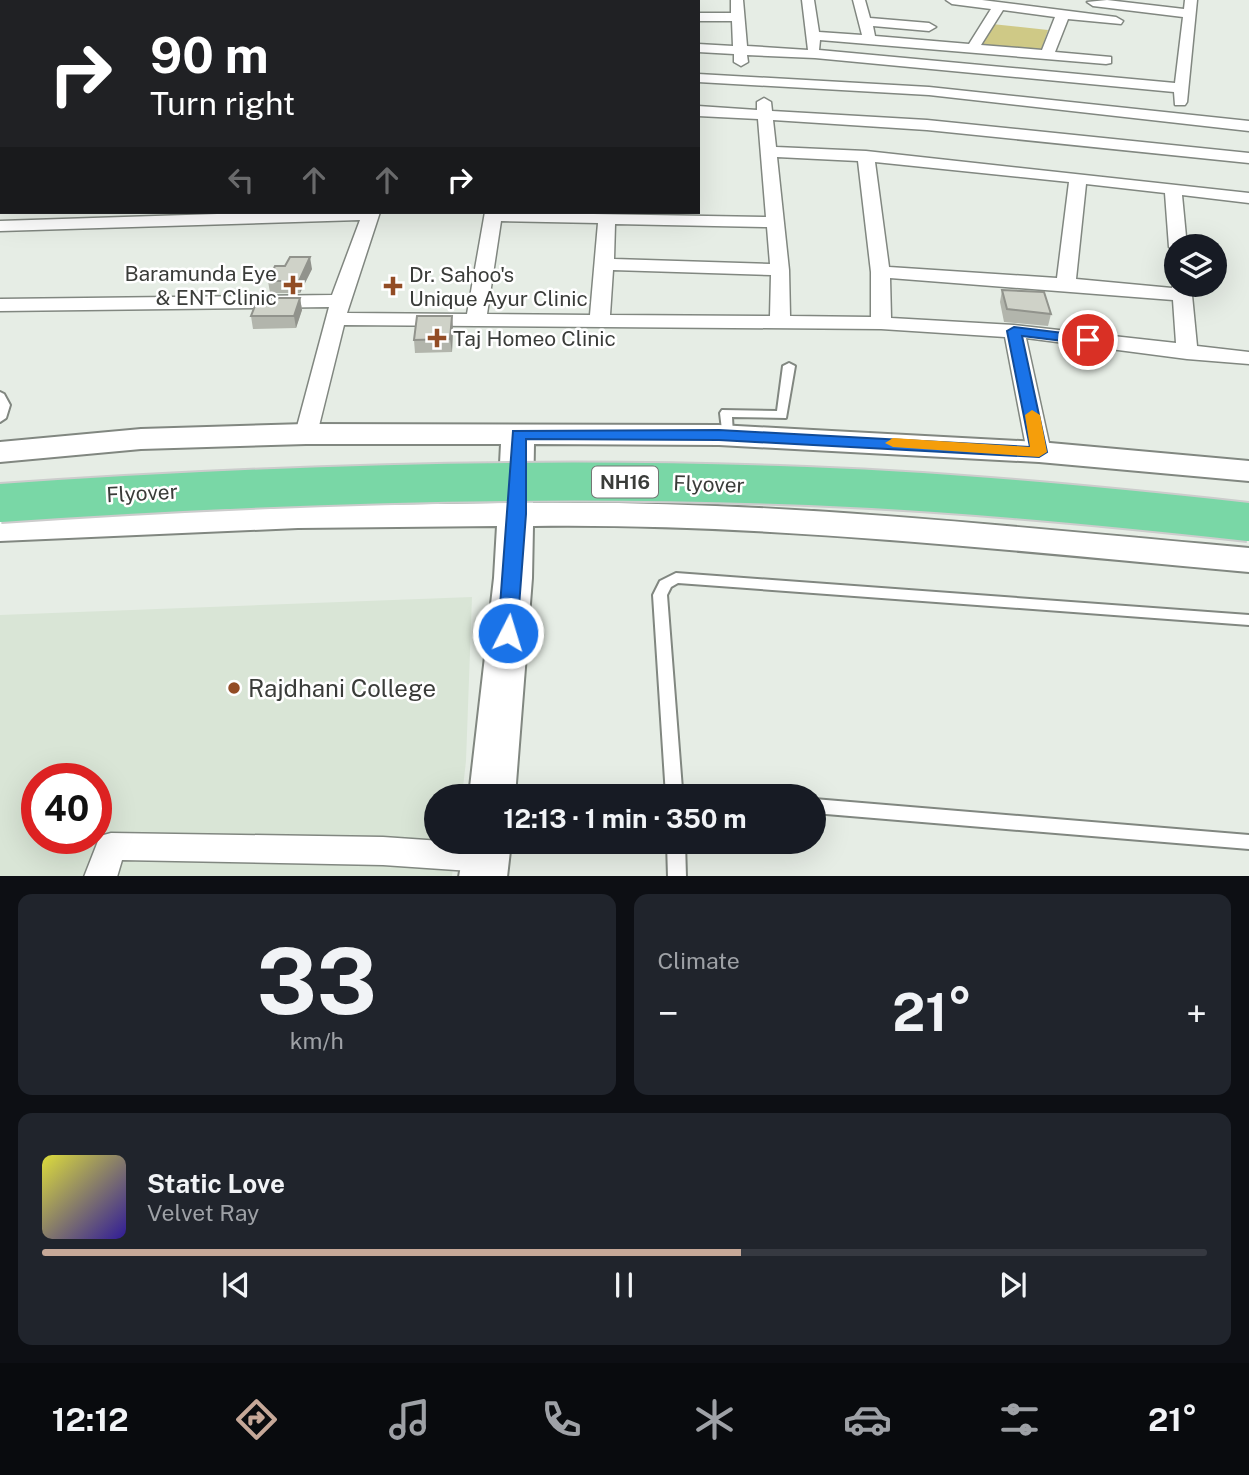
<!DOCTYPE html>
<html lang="en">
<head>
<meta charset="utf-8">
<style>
  body { margin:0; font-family:"Public Sans",sans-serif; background:#20242c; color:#f1f3f6; height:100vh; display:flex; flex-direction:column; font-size:26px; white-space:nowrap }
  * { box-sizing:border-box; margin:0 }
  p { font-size:23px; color:#9ea1a6 }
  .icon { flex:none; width:38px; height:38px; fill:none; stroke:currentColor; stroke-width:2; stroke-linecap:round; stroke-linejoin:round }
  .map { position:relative; height:876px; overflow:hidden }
  .side { display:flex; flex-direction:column; gap:18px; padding:18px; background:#0d0f14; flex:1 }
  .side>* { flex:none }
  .top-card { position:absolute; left:0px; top:0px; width:700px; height:214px; box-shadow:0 7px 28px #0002; background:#202124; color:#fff; overflow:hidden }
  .buttons { position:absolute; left:1164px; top:234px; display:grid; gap:14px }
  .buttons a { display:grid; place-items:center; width:63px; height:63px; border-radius:50%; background:#171b24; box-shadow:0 7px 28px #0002; font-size:35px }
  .speed { position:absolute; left:21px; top:763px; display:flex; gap:14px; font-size:35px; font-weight:700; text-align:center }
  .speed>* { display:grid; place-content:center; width:91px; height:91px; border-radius:50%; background:#171b24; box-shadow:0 7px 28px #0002; line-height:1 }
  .speed .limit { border:10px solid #d22; background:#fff; color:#111 }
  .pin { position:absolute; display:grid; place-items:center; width:60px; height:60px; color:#fff; margin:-30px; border:4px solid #fff; border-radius:50%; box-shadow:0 2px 7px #0007 }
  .me { position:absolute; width:77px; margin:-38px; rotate:5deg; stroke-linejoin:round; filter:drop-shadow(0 0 5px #0008) }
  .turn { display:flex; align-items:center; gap:24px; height:147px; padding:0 35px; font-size:32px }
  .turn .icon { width:91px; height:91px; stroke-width:2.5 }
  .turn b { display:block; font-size:49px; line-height:60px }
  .lanes { display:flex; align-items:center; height:66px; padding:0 35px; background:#0003; justify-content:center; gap:35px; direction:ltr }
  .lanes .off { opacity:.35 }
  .big { font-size:52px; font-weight:700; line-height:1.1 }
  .side .card { flex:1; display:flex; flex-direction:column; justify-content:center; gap:10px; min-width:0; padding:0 24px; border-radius:14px; background:#20242c }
  .side .dial { align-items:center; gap:0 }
  .dial b { font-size:91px; line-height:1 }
  .song { display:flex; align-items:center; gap:21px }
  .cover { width:84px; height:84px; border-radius:10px; background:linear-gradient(135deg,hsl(60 70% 55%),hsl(250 70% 35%)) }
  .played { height:7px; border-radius:4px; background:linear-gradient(90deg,#c6a898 60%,#363941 60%) }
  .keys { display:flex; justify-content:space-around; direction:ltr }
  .heat { display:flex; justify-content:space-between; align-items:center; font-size:38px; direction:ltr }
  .side .tiles { flex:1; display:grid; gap:18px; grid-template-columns:1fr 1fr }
  .card:last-child { grid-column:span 2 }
  .trip { position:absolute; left:424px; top:784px; width:402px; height:70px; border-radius:35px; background:#171b24; box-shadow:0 7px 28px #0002; font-weight:700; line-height:70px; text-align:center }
  .tabs { display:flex; height:112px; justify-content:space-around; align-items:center; background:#090b0e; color:#9ea1a6 }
  .tabs .icon { width:49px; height:49px }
  .tabs .selected { color:#c6a898 }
  .tabs b { font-size:32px; color:#f1f3f6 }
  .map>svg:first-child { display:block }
  .built { fill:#d9e5d6; fill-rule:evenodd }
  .green { fill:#cfc986 }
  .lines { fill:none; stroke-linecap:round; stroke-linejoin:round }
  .lane-casing { stroke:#818780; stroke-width:4 }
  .street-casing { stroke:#818780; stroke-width:3 }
  .secondary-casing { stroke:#818780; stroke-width:4 }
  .lane { fill:#fff; fill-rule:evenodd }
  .street { fill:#fff; fill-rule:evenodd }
  .secondary { fill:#fff; fill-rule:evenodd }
  .highway-bridge-casing { stroke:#ccc; stroke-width:42; stroke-linecap:butt }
  .highway-bridge { stroke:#79d7a6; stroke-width:38 }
  .wall { fill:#b2b5ac }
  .shaded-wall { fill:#91938c }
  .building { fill:#cfd2c8; stroke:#91938c; stroke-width:2 }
  .route { fill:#1a73e8; stroke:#114b97; stroke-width:2 }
  .slow { fill:#f59e0b }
  .poi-dot { fill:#924c25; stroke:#fff; stroke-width:2.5 }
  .labels { text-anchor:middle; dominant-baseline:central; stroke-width:5; stroke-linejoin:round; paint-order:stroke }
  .shield { fill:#fff; stroke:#757674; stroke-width:2 }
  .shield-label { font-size:19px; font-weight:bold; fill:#3a3c39 }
  .poi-label { font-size:21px; fill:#3a3c39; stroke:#fff; text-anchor:start }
  .street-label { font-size:21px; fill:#3a3c39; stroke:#fff }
  .near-poi-label { font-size:24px; fill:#3a3c39; stroke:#fff; text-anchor:start }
</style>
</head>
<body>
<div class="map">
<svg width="1249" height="877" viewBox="0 0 1249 877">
  <rect width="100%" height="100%" fill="#e6ede5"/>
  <path class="built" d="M472 597 466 761 462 796H436V842H456L452 876H0V615ZM37 779H96V838H37Z"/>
  <path class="green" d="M992 24 1048 30 1040 53 981 47Z"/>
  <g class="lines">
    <g class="lane-casing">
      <path id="lane" d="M789 363 795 366 786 418 732 417 733 435 727 439 723 438 720 413 722 410 777 411 783 366Z
        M0 392 4 394 10 405 6 418 0 422Z
        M676 573 1249 615V625L678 583 671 587 667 595 682 789 697 791 699 796H666L653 595 660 581Z
        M814 799 1249 835V849L814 813Z
        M667 842H685L686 877H668Z"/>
    </g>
    <g class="street-casing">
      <path id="street" d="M368 0H380L367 2Z
        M427 0H439V2H427Z
        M515 0H527V2H515Z
        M572 0H584L571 2Z
        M647 0H659L646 2Z
        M731 0H743L747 46 808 50 802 0H814L819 32 862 35 853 0H865L870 18 929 23 936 27 929 31 873 26 875 36 969 44 991 9 952 4 946 0H982L1116 17 1123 21 1121 24 1068 19 1055 52 1111 57V63L1106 64 820 40 819 50 1175 83 1183 17 1093 6 1087 2 1107 0 1184 9 1185 0H1197L1187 102 1185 105H1175L1174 92 815 58 747 55 748 62 741 66 734 62V54L698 52V44L733 46 732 21H698V13H731ZM1003 10 1055 17 1042 50 981 45Z
        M0 48H2L0 58Z
        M698 74 929 87 1249 121V131L929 95 698 82Z
        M764 98 771 102 772 111 927 120 1249 153V163L927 130 773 120 776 147 866 151 1249 193V203L1182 195 1187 247H1176V252L1169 247 1165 193 1086 184 1076 279 1172 288 1176 280V285H1191L1197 346 1249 352V364L1187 359 1026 338 1051 452 1047 457H1031L1027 452 1005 337 881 329 344 325 317 434 314 439H298L295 434 329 307 0 311V299L332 295 360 220 0 231V221L277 212H380L347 313 467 314 485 212 766 217 758 119 698 116V106L757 110V102ZM777 157 858 161 871 272V317L790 316 789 270ZM875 162 1069 182 1057 278 889 267ZM501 221 598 223 590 315 487 314ZM615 224 767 227 770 264 614 259ZM613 270 771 275 770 316 610 315ZM890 278 1173 300 1176 343 1014 325 891 318Z
        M0 164H2V174H0Z
        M111 833 383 837 485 844 497 848 501 858 497 868 485 872 383 865 122 860 117 877H84L100 836Z"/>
    </g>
    <g class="secondary-casing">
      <path id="secondary" d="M306 424 719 425 1039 442 1249 461V481L1039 462 719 445 534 444 533 503C773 500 1011 527 1249 548V572C1011 551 772 523 533 526L532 578 515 796H469L494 578 497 526 298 528 0 541V517L298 506 498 503 501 444H306L141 449 0 462V442L141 429Z
        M465 842H511L507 877H459Z"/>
    </g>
    <use href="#lane" class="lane"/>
    <use href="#street" class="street"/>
    <use href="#secondary" class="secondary"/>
    <g class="highway-bridge-casing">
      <path id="highway-bridge" d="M0 503C260 485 519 476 779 485 936 490 1093 505 1249 522"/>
    </g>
    <use href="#highway-bridge" class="highway-bridge"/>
  </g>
  <path class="wall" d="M312 269 300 293H270L268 281Z
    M1002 290 1051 314 1048 326 1004 322 1000 302Z
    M300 298 302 310 296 328 253 329 251 316Z
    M453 328 452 352 415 353 414 340Z"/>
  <path class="shaded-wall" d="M310 257 312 269 300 293 299 281Z
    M300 298 302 310 296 328 294 316Z
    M452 316 453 328 452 352 450 339Z"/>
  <path class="building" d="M290 257H310L299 281H268L275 266H285Z
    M1002 290 1044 292 1051 314 1007 309Z
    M258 298H300L294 316H251Z
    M417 316H452L450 339 414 340Z"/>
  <path class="route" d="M1014 327 1088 336 1095 340 1088 344 1022 336 1047 452 1039 457 719 440 526 439V514L517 633 514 638H501L498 633 513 431 719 430 1030 447 1007 331Z"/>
  <path class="slow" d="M1032 410 1040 415 1047 452 1039 457 893 447 885 443 893 438 1030 447 1025 415Z"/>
  <g class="poi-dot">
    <path d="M289.5 274.5h7v7h7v7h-7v7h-7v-7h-7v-7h7z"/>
    <path d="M389.5 275.5h7v7h7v7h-7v7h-7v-7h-7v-7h7z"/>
    <path d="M433.5 327.5h7v7h7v7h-7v7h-7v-7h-7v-7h7z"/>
    <circle cx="234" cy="688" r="7"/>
  </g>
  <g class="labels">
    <rect class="shield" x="592" y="466.5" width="66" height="31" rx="5"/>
    <g class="shield-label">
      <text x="625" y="482">NH16</text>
    </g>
    <g class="poi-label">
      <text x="277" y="273" text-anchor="end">Baramunda Eye<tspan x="277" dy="24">&amp; ENT Clinic</tspan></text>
      <text x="409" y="274">Dr. Sahoo's<tspan x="409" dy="24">Unique Ayur Clinic</tspan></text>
      <text x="453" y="338">Taj Homeo Clinic</text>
    </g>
    <g class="street-label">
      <text transform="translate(709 484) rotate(2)">Flyover</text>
      <text transform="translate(142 493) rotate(-3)">Flyover</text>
    </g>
    <g class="near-poi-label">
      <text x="248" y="688">Rajdhani College</text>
    </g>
  </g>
</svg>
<div class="buttons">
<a><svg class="icon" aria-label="layers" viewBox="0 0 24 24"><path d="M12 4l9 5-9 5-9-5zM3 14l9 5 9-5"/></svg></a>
</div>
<div class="speed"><div class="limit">40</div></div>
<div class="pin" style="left:1088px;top:340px;background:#d93025"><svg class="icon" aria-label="arrive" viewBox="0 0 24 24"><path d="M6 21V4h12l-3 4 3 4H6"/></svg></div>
<svg class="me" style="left:508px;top:633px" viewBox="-20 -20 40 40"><circle r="17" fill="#1a73e8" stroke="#fff" stroke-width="3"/><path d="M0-11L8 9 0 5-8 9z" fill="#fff"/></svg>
<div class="trip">12:13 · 1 min · 350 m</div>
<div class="top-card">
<div class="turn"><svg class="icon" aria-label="right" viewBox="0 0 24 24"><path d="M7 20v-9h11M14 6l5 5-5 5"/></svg><div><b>90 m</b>Turn right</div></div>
<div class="lanes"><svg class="icon off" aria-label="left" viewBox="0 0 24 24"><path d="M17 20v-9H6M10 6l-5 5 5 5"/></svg><svg class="icon off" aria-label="ahead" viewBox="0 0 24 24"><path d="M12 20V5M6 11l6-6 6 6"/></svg><svg class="icon off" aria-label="ahead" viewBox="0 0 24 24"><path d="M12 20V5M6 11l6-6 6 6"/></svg><svg class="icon" aria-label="right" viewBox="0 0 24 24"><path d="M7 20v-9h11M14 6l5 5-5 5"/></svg></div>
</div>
</div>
<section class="side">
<div class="tiles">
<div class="card dial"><b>33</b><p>km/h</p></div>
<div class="card"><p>Climate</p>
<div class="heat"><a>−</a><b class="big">21°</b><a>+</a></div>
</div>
<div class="card">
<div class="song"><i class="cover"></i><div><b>Static Love</b><p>Velvet Ray</p></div></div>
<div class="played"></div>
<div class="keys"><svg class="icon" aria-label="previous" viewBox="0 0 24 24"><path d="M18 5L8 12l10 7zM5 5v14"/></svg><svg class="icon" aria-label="pause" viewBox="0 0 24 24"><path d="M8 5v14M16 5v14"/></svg><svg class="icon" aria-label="next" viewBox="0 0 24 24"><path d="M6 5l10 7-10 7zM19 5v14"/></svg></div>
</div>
</div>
</section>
<nav class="tabs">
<b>12:12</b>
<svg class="icon selected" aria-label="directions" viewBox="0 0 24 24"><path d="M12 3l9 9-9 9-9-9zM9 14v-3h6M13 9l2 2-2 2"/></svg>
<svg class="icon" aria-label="music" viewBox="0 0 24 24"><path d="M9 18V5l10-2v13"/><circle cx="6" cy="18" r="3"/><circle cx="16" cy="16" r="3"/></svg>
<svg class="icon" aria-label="phone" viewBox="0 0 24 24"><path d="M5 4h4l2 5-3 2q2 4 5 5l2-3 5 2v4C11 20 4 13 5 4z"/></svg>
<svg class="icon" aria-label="climate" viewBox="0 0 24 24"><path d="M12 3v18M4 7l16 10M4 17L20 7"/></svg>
<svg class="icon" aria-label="car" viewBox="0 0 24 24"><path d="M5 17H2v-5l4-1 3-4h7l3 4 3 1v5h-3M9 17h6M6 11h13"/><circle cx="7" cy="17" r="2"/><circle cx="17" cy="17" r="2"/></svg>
<svg class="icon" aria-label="filters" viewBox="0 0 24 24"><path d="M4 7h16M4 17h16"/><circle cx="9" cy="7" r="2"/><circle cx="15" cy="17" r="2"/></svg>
<b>21°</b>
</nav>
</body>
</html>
